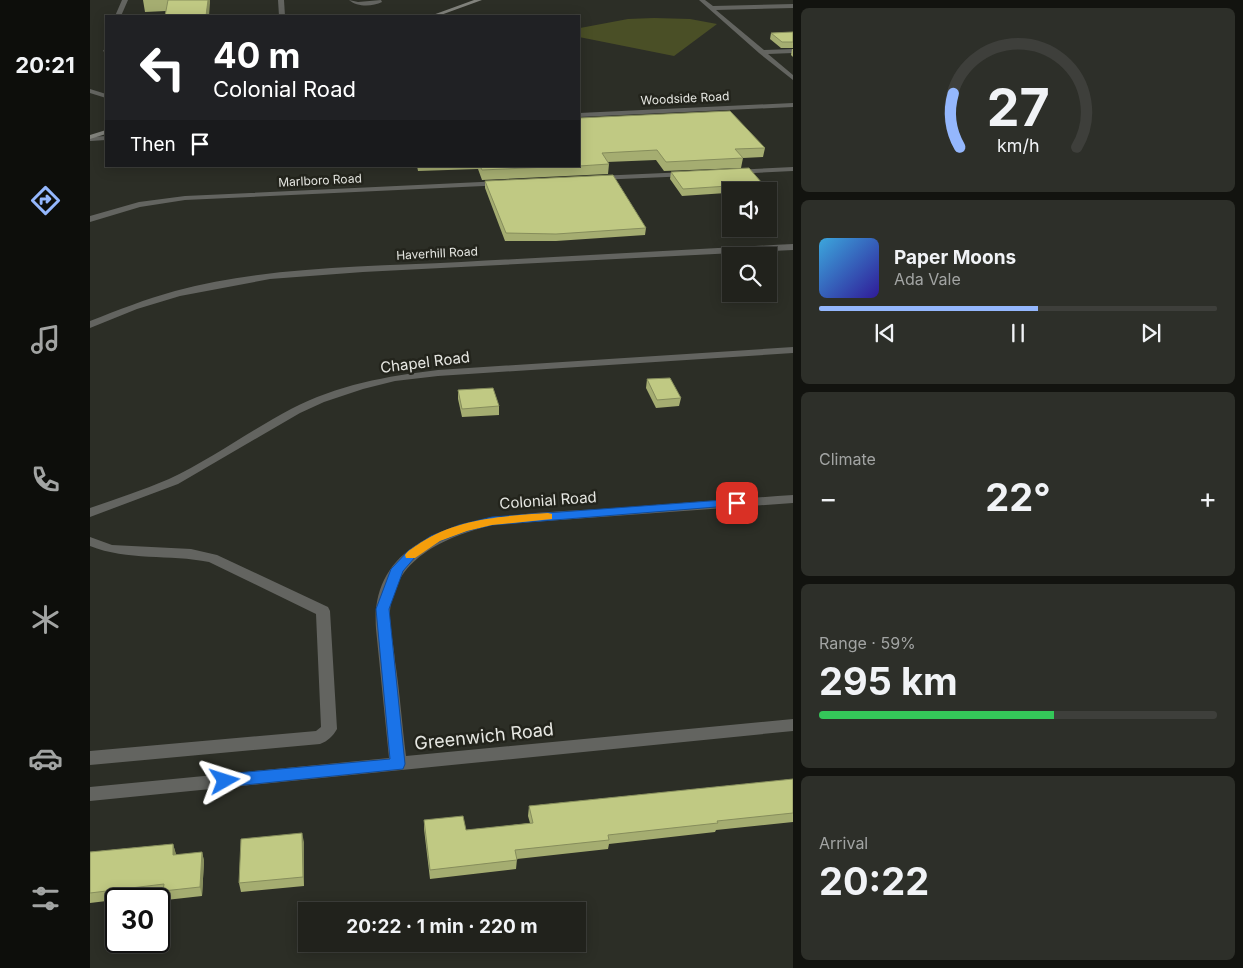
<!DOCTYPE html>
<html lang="en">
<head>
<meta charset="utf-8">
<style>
  body { margin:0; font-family:Inter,sans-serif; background:#2d2f29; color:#f1f3f6; height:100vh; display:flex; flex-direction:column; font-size:19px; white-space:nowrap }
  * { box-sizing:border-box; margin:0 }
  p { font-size:16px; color:#a2a4a3 }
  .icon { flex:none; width:28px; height:28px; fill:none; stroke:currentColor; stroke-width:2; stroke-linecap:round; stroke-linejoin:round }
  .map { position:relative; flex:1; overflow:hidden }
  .side { display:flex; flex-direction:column; gap:8px; padding:8px; background:#12130f; width:450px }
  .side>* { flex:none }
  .hud { position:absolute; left:15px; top:15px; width:475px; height:152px; border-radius:0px; box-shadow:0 2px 12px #0003,0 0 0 1px #3e3f3b; background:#202124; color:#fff; overflow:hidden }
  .fabs { position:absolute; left:632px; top:182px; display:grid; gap:10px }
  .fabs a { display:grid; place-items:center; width:55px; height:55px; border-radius:0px; background:#21221c; box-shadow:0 2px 12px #0003,0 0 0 1px #3e3f3b; font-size:25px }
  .speed { position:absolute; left:15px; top:888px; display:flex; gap:10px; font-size:25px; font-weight:700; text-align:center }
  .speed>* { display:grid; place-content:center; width:65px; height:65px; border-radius:50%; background:#21221c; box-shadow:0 2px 12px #0003,0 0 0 1px #3e3f3b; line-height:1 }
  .speed .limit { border:2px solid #111; border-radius:8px; background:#fff; color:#111 }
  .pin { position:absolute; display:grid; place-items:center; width:42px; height:42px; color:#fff; margin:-21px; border-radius:10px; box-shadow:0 2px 8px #0006 }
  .me { position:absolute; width:55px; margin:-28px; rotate:84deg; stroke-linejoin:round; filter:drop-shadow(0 0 4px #0008) }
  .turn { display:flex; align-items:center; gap:18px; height:105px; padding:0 25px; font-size:22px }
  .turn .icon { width:65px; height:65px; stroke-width:2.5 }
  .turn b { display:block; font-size:35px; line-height:42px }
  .then { display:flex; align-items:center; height:48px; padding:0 25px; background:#0003; gap:10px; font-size:19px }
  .big { font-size:38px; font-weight:700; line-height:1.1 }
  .side .widget { flex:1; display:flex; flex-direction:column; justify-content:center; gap:8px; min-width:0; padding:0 18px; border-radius:8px; background:#2d2f29 }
  .side .dial { align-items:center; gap:0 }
  .dial svg { height:130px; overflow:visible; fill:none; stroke:#3e3f3b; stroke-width:7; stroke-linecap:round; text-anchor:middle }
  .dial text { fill:#f1f3f6; stroke:none }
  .song { display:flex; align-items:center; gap:15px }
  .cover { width:60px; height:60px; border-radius:8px; background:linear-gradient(135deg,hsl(200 70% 55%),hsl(250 70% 35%)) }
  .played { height:5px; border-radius:2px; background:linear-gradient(90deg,#94b7fd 55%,#3e3f3b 55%) }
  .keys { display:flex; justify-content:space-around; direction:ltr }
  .heat { display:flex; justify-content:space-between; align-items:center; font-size:28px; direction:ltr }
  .charge { height:8px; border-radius:4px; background:linear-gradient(90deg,#34c759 59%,#3e3f3b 0) }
  .trip { position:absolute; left:208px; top:902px; width:288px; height:50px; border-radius:0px; background:#21221c; box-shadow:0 2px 12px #0003,0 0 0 1px #3e3f3b; font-weight:700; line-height:50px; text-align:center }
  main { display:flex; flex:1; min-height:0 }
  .menu { display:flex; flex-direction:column; width:90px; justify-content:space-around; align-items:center; background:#0d0e0b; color:#a2a4a3 }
  .menu .icon { width:35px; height:35px }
  .menu .active { color:#94b7fd }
  .menu b { font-size:22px; color:#f1f3f6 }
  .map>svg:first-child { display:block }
  .green { fill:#4a4f26 }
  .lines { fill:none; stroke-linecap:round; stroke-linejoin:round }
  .lane { fill:#636460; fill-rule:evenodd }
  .street { fill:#636460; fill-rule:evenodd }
  .secondary { fill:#81827c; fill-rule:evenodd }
  .wall { fill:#a5ad71 }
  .shaded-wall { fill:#868d5c }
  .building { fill:#c0c983; stroke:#868d5c }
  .route { fill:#1a73e8; stroke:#114b97 }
  .slow { fill:#f59e0b }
  .labels { text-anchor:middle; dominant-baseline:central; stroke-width:5; stroke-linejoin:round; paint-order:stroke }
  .far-street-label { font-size:12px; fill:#e6e7e2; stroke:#23241c }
  .street-label { font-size:15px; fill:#e6e7e2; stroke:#23241c }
  .near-street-label { font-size:18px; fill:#e6e7e2; stroke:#23241c }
</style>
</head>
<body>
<main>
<nav class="menu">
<b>20:21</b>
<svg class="icon active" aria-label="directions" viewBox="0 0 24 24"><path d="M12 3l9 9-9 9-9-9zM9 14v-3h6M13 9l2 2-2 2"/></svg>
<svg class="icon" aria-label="music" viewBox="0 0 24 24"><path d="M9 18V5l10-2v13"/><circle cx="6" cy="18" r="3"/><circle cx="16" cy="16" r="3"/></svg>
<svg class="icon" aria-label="phone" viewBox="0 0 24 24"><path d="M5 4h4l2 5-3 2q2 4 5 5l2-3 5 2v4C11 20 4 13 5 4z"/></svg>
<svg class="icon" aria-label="climate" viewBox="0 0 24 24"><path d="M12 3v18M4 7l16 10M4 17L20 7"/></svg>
<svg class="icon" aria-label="car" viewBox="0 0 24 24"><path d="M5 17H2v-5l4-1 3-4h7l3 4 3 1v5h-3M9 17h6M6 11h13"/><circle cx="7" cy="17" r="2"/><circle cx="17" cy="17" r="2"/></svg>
<svg class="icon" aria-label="filters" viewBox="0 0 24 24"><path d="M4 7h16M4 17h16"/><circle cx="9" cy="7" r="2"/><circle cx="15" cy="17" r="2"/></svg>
</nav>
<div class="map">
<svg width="703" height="968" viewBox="0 0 703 968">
  <rect width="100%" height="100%" fill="#2c2e26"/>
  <path class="green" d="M564 18 600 19 627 24 584 56 489 37 490 28 538 19Z"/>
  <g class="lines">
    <path class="lane" d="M32 0H38L31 16H25Z
      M188 0H194L195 16H189Z
      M259 0 268 2 291 0 292 2C282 7 267 7 259 0Z
      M16 47V53L13 51Z
      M0 537 22 545 101 549 127 555 238 607 240 611 247 729C243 736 238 741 230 744L0 765V751L226 731 231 727 226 614 119 562C80 554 37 561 0 546Z"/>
    <path class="street" d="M609 0H615L623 6 703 4V8L626 10 674 50 703 49V53L678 54 703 75V80L669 53Z
      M0 89 16 94V98L0 93Z
      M703 103V107L489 117V113Z
      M16 136V140L0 141V137Z
      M703 167V171L644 174 640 172 644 170Z
      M597 172H600V176L507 180 503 178 507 176Z
      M412 181 416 183 415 185 95 200 50 207 0 222V216L49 202 95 196Z
      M703 244V250L273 272 180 279 90 296 47 309 0 328V321C28 310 56 299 85 291 178 266 276 267 371 262 481 256 592 250 703 244Z
      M703 347V353L348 376 305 381 273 389 234 402 210 413 88 484 0 517V508C26 499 53 490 79 479 120 460 161 430 201 409 247 385 297 376 348 370Z
      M703 495V503L402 525C355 537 301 559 300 616 300 631 304 646 305 661 310 693 312 725 316 756L703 719V731L0 801V787L299 758 286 629C277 507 447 514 529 508 587 503 645 499 703 495Z"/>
    <path class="secondary" d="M384 0H392L348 16H340Z
      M16 130V134L0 139V135Z"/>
  </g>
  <path class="wall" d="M53 0H120V3L76 11 55 12Z
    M703 32V48H691L680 39 681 33Z
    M702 49H703V57L701 55Z
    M489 118 675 148 673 157 653 158 651 168 574 171 566 160 517 162 519 164 518 174 392 180 388 169 328 171 327 166H489Z
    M581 172 678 190V191H641V198L636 193 592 196 580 179Z
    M395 181 556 228 555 235 466 241H415L395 188Z
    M557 379 591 398 589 406 566 408 556 388Z
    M368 390 409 406V415L372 417 368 399Z
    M703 779V822L626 830 625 832 519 844 518 849 427 859 426 869 340 879 334 829V820L376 830 440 823 438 816 439 806Z
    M214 842V886L151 892 149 883Z
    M83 844 86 855 112 852 114 861 112 896 76 900 74 894 0 903V852Z"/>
  <path class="shaded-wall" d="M118 0H120V3L119 16H116Z
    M212 833 214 842V886L213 877Z
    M83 844 86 854 85 865 83 855Z
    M112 852 114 861 112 896 110 887Z"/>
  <path class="building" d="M78 0H118L116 16H75Z
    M703 32V42H692L681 33Z
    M640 111 675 148 645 149 653 158 576 162 567 150 512 153 519 164 489 166V118Z
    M390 166H480L392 170Z
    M659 168 678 190 642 191 638 186 593 189 581 172Z
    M523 175 556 228 466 234 416 233 395 181Z
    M580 378 591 398 567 400 557 379Z
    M403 388 409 406 372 409 368 390Z
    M703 779V813L627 821 628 823 518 835 519 840 425 850 427 860 340 870 334 820 373 816 376 830 443 823 439 806Z
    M212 833 213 877 149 883 151 839Z
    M83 844V855L112 852 110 887 73 891 74 884 0 893V852Z"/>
  <path class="route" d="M647 499 652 503 651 505 402 525 377 531 350 541 326 556 313 571 299 609 315 764 313 769 135 787 129 785 127 781 129 776 135 774 300 759 286 609 301 569 318 551 341 536 369 525 402 517Z"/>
  <path class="slow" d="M458 513 462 514V519L402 525 377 531 350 541 325 558H316L315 555C318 550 325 547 330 543 368 518 414 516 458 513Z"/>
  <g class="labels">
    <g class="far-street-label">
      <text transform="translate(595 98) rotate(-3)">Woodside Road</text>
      <text transform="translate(230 180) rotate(-3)">Marlboro Road</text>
      <text transform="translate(347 253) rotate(-3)">Haverhill Road</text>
    </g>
    <g class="street-label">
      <text transform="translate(335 362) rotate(-7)">Chapel Road</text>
      <text transform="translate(458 500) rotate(-4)">Colonial Road</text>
    </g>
    <g class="near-street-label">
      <text transform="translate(394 736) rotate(-6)">Greenwich Road</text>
    </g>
  </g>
</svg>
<div class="fabs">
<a><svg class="icon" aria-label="sound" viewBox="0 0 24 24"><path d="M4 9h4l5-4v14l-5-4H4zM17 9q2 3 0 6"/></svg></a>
<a><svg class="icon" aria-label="search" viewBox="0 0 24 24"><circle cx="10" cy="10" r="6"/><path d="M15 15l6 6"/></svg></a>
</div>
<div class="speed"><div class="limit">30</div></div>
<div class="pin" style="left:647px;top:503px;background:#d93025"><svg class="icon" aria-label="arrive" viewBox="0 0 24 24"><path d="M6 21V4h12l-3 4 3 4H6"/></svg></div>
<svg class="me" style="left:135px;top:781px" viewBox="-20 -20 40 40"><path d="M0-17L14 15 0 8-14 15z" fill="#1a73e8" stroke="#fff" stroke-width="4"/></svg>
<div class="trip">20:22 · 1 min · 220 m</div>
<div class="hud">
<div class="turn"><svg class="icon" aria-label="left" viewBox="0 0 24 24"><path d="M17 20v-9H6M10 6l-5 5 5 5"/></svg><div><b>40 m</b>Colonial Road</div></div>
<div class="then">Then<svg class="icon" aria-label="arrive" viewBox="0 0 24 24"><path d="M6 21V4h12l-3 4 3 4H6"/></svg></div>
</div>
</div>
<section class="side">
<div class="widget dial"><svg viewBox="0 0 100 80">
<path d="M14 69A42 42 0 1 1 86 69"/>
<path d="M14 69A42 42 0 0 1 10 36" stroke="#94b7fd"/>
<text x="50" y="56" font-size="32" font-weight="700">27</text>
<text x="50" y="72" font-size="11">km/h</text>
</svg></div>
<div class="widget">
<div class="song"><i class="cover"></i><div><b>Paper Moons</b><p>Ada Vale</p></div></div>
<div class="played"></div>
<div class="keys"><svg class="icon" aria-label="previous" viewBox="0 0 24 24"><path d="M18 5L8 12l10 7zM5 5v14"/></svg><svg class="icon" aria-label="pause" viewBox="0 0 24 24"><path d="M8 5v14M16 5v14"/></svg><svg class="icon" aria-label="next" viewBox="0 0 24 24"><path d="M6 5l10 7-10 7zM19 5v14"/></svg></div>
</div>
<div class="widget"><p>Climate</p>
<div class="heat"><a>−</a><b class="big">22°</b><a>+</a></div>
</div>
<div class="widget"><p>Range · 59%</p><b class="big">295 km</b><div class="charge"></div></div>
<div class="widget"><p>Arrival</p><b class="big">20:22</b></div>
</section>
</main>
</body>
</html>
